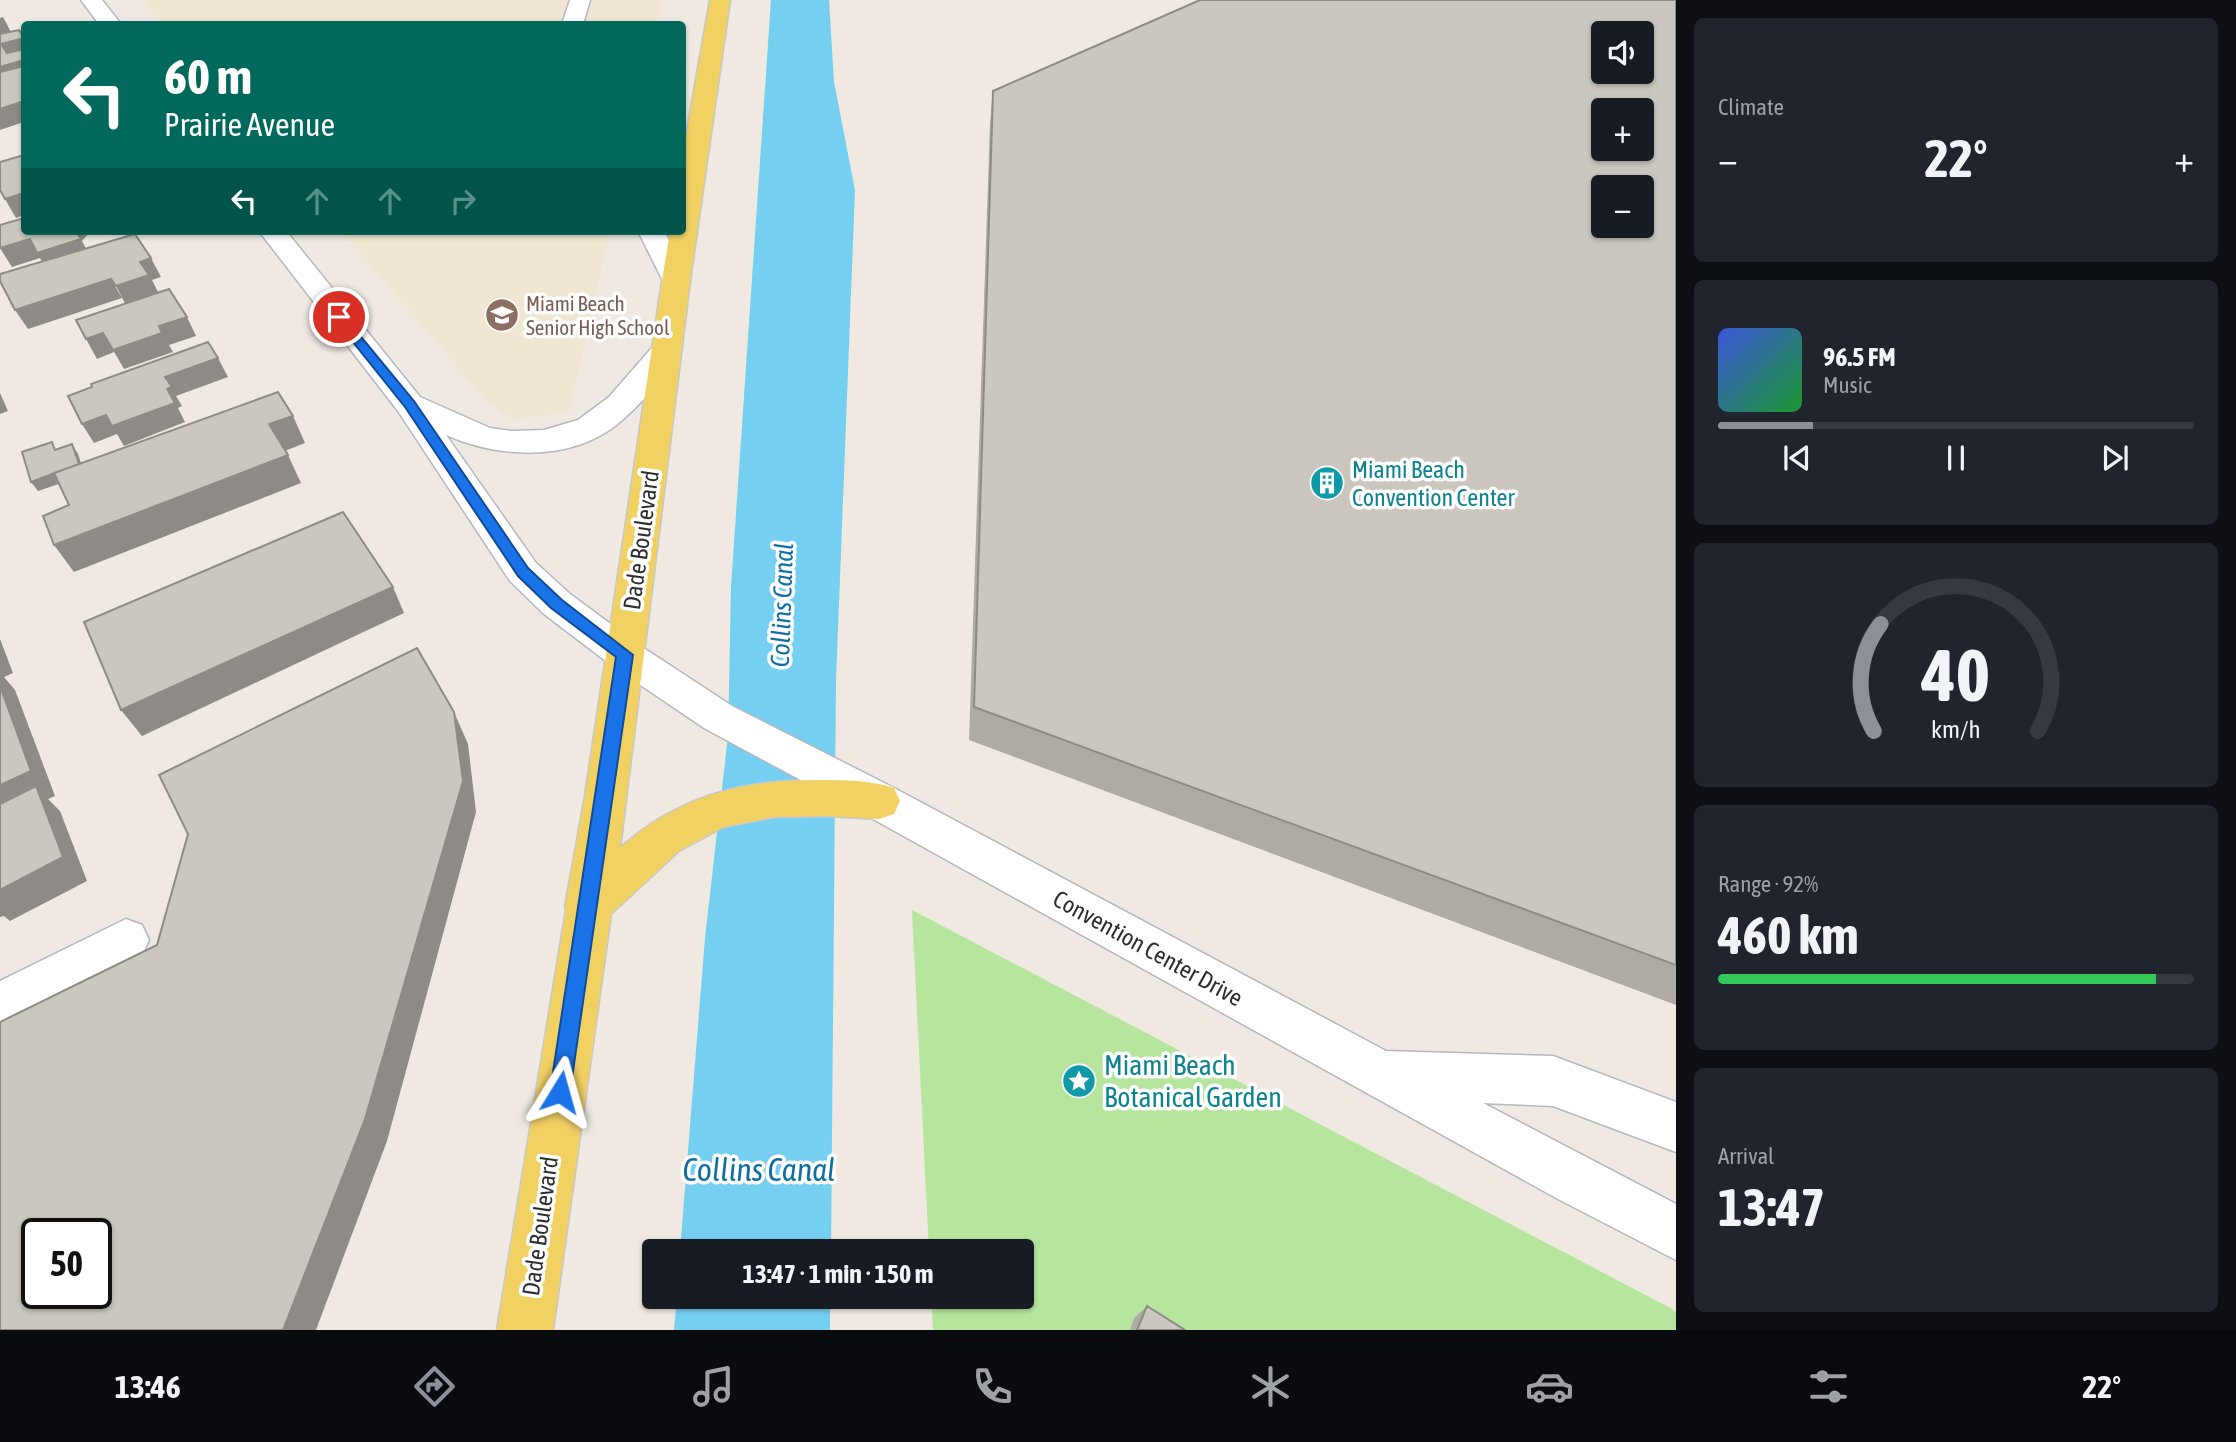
<!DOCTYPE html>
<html lang="en">
<head>
<meta charset="utf-8">
<style>
  body { margin:0; font-family:"Asap Condensed",sans-serif; background:#20242c; color:#f1f3f6; height:100vh; display:flex; flex-direction:column; font-size:26px; white-space:nowrap }
  * { box-sizing:border-box; margin:0 }
  p { font-size:23px; color:#9ea1a6 }
  .icon { flex:none; width:38px; height:38px; fill:none; stroke:currentColor; stroke-width:2; stroke-linecap:round; stroke-linejoin:round }
  .map { position:relative; flex:1; overflow:hidden }
  .sheet { display:flex; flex-direction:column; gap:18px; padding:18px; background:#0d0f14; width:560px }
  .sheet>* { flex:none }
  .hud { position:absolute; left:21px; top:21px; width:665px; height:214px; border-radius:7px; box-shadow:0 2px 5px #0004; background:#00695c; color:#fff; overflow:hidden }
  .tools { position:absolute; left:1591px; top:21px; display:grid; gap:14px }
  .tools a { display:grid; place-items:center; width:63px; height:63px; border-radius:7px; background:#171b24; box-shadow:0 2px 5px #0004; font-size:35px }
  .speed { position:absolute; left:21px; top:1218px; display:flex; gap:14px; font-size:35px; font-weight:700; text-align:center }
  .speed>* { display:grid; place-content:center; width:91px; height:91px; border-radius:50%; background:#171b24; box-shadow:0 2px 5px #0004; line-height:1 }
  .speed .limit { border:4px solid #111; border-radius:10px; background:#fff; color:#111 }
  .pin { position:absolute; display:grid; place-items:center; width:60px; height:60px; color:#fff; margin:-30px; border:4px solid #fff; border-radius:50%; box-shadow:0 2px 7px #0007 }
  .me { position:absolute; width:77px; margin:-38px; rotate:8deg; stroke-linejoin:round; filter:drop-shadow(0 0 5px #0008) }
  .turn { display:flex; align-items:center; gap:24px; height:147px; padding:0 28px; font-size:32px }
  .turn .icon { width:91px; height:91px; stroke-width:2.5 }
  .turn b { display:block; font-size:49px; line-height:60px }
  .lanes { display:flex; align-items:center; height:66px; padding:0 28px; background:#0003; justify-content:center; gap:35px; direction:ltr }
  .lanes .off { opacity:.35 }
  .big { font-size:52px; font-weight:700; line-height:1.1 }
  .sheet .tile { flex:1; display:flex; flex-direction:column; justify-content:center; gap:10px; min-width:0; padding:0 24px; border-radius:10px; background:#20242c }
  .sheet .dial { align-items:center; gap:0 }
  .dial svg { height:182px; overflow:visible; fill:none; stroke:#363941; stroke-width:7; stroke-linecap:round; text-anchor:middle }
  .dial text { fill:#f1f3f6; stroke:none }
  .song { display:flex; align-items:center; gap:21px }
  .cover { width:84px; height:84px; border-radius:10px; background:linear-gradient(135deg,hsl(230 70% 55%),hsl(130 70% 35%)) }
  .played { height:7px; border-radius:4px; background:linear-gradient(90deg,#8c9099 20%,#363941 20%) }
  .keys { display:flex; justify-content:space-around; direction:ltr }
  .heat { display:flex; justify-content:space-between; align-items:center; font-size:38px; direction:ltr }
  .charge { height:10px; border-radius:5px; background:linear-gradient(90deg,#34c759 92%,#363941 0) }
  .trip { position:absolute; left:642px; top:1239px; width:392px; height:70px; border-radius:7px; background:#171b24; box-shadow:0 2px 5px #0004; font-weight:700; line-height:70px; text-align:center }
  .dock { display:flex; height:112px; justify-content:space-around; align-items:center; background:#090b0e; color:#9ea1a6 }
  .dock .icon { width:49px; height:49px }
  .dock .on { color:#8c9099 }
  .dock b { font-size:32px; color:#f1f3f6 }
  main { display:flex; flex:1; min-height:0 }
  .map>svg:first-child { display:block }
  .education { fill:#f0e6d1 }
  .green { fill:#b6e59e }
  .water { fill:#75cff0 }
  .lines { fill:none; stroke-linecap:round; stroke-linejoin:round }
  .minor-casing { stroke:#b4b7c1; stroke-width:3 }
  .major-casing { stroke:#c9c9c9; stroke-width:3 }
  .minor { fill:#fff; fill-rule:evenodd }
  .major { fill:#f2d163; fill-rule:evenodd }
  .wall { fill:#afaba4 }
  .shaded-wall { fill:#8e8b86 }
  .building { fill:#cbc7bf; stroke:#8e8b86; stroke-width:2; fill-rule:evenodd }
  .route { fill:#1a73e8; stroke:#114b97; stroke-width:2 }
  .labels { text-anchor:middle; dominant-baseline:central; stroke-width:7; stroke-linejoin:round; paint-order:stroke }
  .far-education-label { font-size:21px; fill:#785e54; stroke:#fff; text-anchor:start }
  .culture-label { font-size:24px; fill:#0d838f; stroke:#fff; text-anchor:start }
  .street-label { font-size:24px; fill:#2e2e2e; stroke:#fff }
  .water-label { font-size:26px; font-style:italic; fill:#0d6fa3; stroke:#fff }
  .near-culture-label { font-size:28px; fill:#0d838f; stroke:#fff; text-anchor:start }
  .near-water-label { font-size:32px; font-style:italic; fill:#0d6fa3; stroke:#fff }
</style>
</head>
<body>
<main>
<div class="map">
<svg width="1676" height="1330" viewBox="0 0 1676 1330">
  <rect width="100%" height="100%" fill="#efe9e1"/>
  <path class="education" d="M142 0H662L657 24H163Z
    M341 231H610L569 413 511 419 484 398Z"/>
  <path class="green" d="M912 910 1676 1311V1330H933L931 1297H1022V1251H929Z"/>
  <path class="water" d="M771 0H829L834 82 855 190 836 681 831 1251H680L705 938 728 736 731 587Z
    M677 1297H830V1330H674Z"/>
  <g class="lines">
    <g class="minor-casing">
      <path id="minor" d="M81 0H102L121 24H99Z
        M570 0H590L583 24H562Z
        M259 231H286L420 397 490 428 512 431 544 430 578 420 609 397 656 343 667 340 678 343 682 349C664 376 641 406 615 426 567 462 499 458 446 435L536 563 570 594 639 645 732 706 894 788 1386 1051 1553 1056 1676 1102V1152L1553 1106 1483 1103 1676 1204V1260L1558 1199 864 814 704 728 611 665 544 614 510 581 398 411Z
        M638 231H664L690 281 686 287 676 289 666 287Z
        M126 919 142 925 149 940 142 955 0 1029V981Z"/>
    </g>
    <g class="major-casing">
      <path id="major" d="M710 0H730L690 281 620 848C679 796 742 780 819 780 844 780 870 780 894 788L900 801 894 814 879 819 828 816 774 817 723 827 679 851 611 914 553 1330H497L566 910 565 907 585 796 662 281 670 231H682V159Z"/>
    </g>
    <use href="#minor" class="minor"/>
    <use href="#major" class="major"/>
  </g>
  <path class="wall" d="M1676 0V1005L969 740 990 123 993 91Z
    M1147 1306 1185 1330H1130L1134 1318Z"/>
  <path class="shaded-wall" d="M3 17 12 34 0 37V18Z
    M24 38V58L11 61 1 44Z
    M24 60V80L0 87V67Z
    M24 101V122L0 130V109Z
    M24 193V215L16 218 5 199Z
    M76 231H97L88 234 82 241 91 258 48 272 40 258 12 267 0 248 30 239Z
    M151 258 161 277 152 280 159 294 126 305 116 286 140 262Z
    M111 279 122 298 28 329 15 310Z
    M187 317 196 336 169 345 173 352 124 369 113 350 159 326Z
    M103 333 114 352 97 359 86 339Z
    M218 358 228 377 176 396 182 406 178 408 185 422 124 446 117 434 94 443 82 424 167 389 165 377Z
    M0 393 8 411 0 414Z
    M293 416 305 443 282 452 269 424Z
    M72 444 78 454 85 475 38 491 31 482Z
    M288 455 301 483 74 572 54 545Z
    M393 587 404 613 142 736 121 710Z
    M0 639 13 673 4 677 15 690 55 796 48 799 60 811 87 881 10 921 4 916 0 917Z
    M454 712 468 744 476 812 387 1141 316 1330H283Z"/>
  <path class="building" d="M1200 0H1676V965L974 707 993 91ZM1603 33H1642V72H1603ZM1603 110H1642V149H1603ZM1603 187H1642V226H1603Z
    M19 30 24 38 1 44 7 53 24 49V60L0 67V34Z
    M24 66V101L0 109V72Z
    M24 155V193L5 199 0 190V162Z
    M24 218V231H76L81 239 37 253 30 239 0 248V225Z
    M135 234 151 258 140 262 149 275 116 286 111 279 15 310 0 281V274Z
    M169 289 187 317 159 326 162 333 113 350 103 333 86 339 76 320Z
    M208 342 218 358 165 377 172 387 167 389 175 403 112 426 106 415 82 424 68 396 92 387 91 384Z
    M278 392 293 416 269 424 288 455 54 545 43 516 69 505 54 473Z
    M52 442 55 450 72 444 79 464 31 482 22 452Z
    M343 512 393 587 121 710 84 622Z
    M417 648 454 712 463 781 365 1119 283 1330H0V1022L157 945 188 834 159 775ZM37 1234H96V1293H37Z
    M0 686 31 771 0 785Z
    M36 786 63 857 0 890V804Z
    M1147 1306 1185 1330H1137Z"/>
  <path class="route" d="M339 314 343 315 414 401 528 568 562 600 633 655 570 1092 567 1100 560 1103 553 1100 550 1092 616 657 551 608 518 576 405 407 333 317Z"/>
  <defs>
    <g id="school-disc" transform="scale(1.75)"><circle r="9.5" fill="#8d6e63" stroke="#fff"/><path d="M0-5L7-2L0 1L-7-2ZM-4 1L0 2.5L4 1V4Q0 6-4 4Z" fill="#fff"/></g>
    <g id="building-disc" transform="scale(1.75)"><circle r="9.5" fill="#0f9aa8" stroke="#fff"/><path d="M-4-6H4V6H1V3H-1V6H-4ZM-2.5-4.3h1.7v1.8h-1.7ZM.8-4.3h1.7v1.8H.8ZM-2.5-1h1.7V.8h-1.7ZM.8-1h1.7V.8H.8Z" fill="#fff"/></g>
    <g id="sight-disc" transform="scale(1.75)"><circle r="9.5" fill="#0f9aa8" stroke="#fff"/><path d="M0-6L1.8-2.2L6-1.7L2.9 1.2L3.7 5.4L0 3.3L-3.7 5.4L-2.9 1.2L-6-1.7L-1.8-2.2Z" fill="#fff"/></g>
  </defs>
  <g fill-rule="evenodd">
    <use href="#school-disc" x="502" y="315"/>
    <use href="#building-disc" x="1327" y="483"/>
    <use href="#sight-disc" x="1079" y="1081"/>
  </g>
  <g class="labels">
    <g class="far-education-label">
      <text x="526" y="303">Miami Beach<tspan x="526" dy="24">Senior High School</tspan></text>
    </g>
    <g class="culture-label">
      <text x="1352" y="469">Miami Beach<tspan x="1352" dy="28">Convention Center</tspan></text>
    </g>
    <g class="street-label">
      <text transform="translate(641 540) rotate(-82)">Dade Boulevard</text>
      <text transform="translate(1148 948) rotate(29)">Convention Center Drive</text>
      <text transform="translate(540 1226) rotate(-82)">Dade Boulevard</text>
    </g>
    <g class="water-label">
      <text transform="translate(782 605) rotate(-88)">Collins Canal</text>
    </g>
    <g class="near-culture-label">
      <text x="1104" y="1065">Miami Beach<tspan x="1104" dy="32">Botanical Garden</tspan></text>
    </g>
    <g class="near-water-label">
      <text x="759" y="1169">Collins Canal</text>
    </g>
  </g>
</svg>
<div class="tools">
<a><svg class="icon" aria-label="sound" viewBox="0 0 24 24"><path d="M4 9h4l5-4v14l-5-4H4zM17 9q2 3 0 6"/></svg></a>
<a>+</a>
<a>−</a>
</div>
<div class="speed"><div class="limit">50</div></div>
<div class="pin" style="left:339px;top:317px;background:#d93025"><svg class="icon" aria-label="arrive" viewBox="0 0 24 24"><path d="M6 21V4h12l-3 4 3 4H6"/></svg></div>
<svg class="me" style="left:560px;top:1092px" viewBox="-20 -20 40 40"><path d="M0-17L14 15 0 8-14 15z" fill="#1a73e8" stroke="#fff" stroke-width="4"/></svg>
<div class="trip">13:47 · 1 min · 150 m</div>
<div class="hud">
<div class="turn"><svg class="icon" aria-label="left" viewBox="0 0 24 24"><path d="M17 20v-9H6M10 6l-5 5 5 5"/></svg><div><b>60 m</b>Prairie Avenue</div></div>
<div class="lanes"><svg class="icon" aria-label="left" viewBox="0 0 24 24"><path d="M17 20v-9H6M10 6l-5 5 5 5"/></svg><svg class="icon off" aria-label="ahead" viewBox="0 0 24 24"><path d="M12 20V5M6 11l6-6 6 6"/></svg><svg class="icon off" aria-label="ahead" viewBox="0 0 24 24"><path d="M12 20V5M6 11l6-6 6 6"/></svg><svg class="icon off" aria-label="right" viewBox="0 0 24 24"><path d="M7 20v-9h11M14 6l5 5-5 5"/></svg></div>
</div>
</div>
<section class="sheet">
<div class="tile"><p>Climate</p>
<div class="heat"><a>−</a><b class="big">22°</b><a>+</a></div>
</div>
<div class="tile">
<div class="song"><i class="cover"></i><div><b>96.5 FM</b><p>Music</p></div></div>
<div class="played"></div>
<div class="keys"><svg class="icon" aria-label="previous" viewBox="0 0 24 24"><path d="M18 5L8 12l10 7zM5 5v14"/></svg><svg class="icon" aria-label="pause" viewBox="0 0 24 24"><path d="M8 5v14M16 5v14"/></svg><svg class="icon" aria-label="next" viewBox="0 0 24 24"><path d="M6 5l10 7-10 7zM19 5v14"/></svg></div>
</div>
<div class="tile dial"><svg viewBox="0 0 100 80">
<path d="M14 69A42 42 0 1 1 86 69"/>
<path d="M14 69A42 42 0 0 1 17 22" stroke="#8c9099"/>
<text x="50" y="56" font-size="32" font-weight="700">40</text>
<text x="50" y="72" font-size="11">km/h</text>
</svg></div>
<div class="tile"><p>Range · 92%</p><b class="big">460 km</b><div class="charge"></div></div>
<div class="tile"><p>Arrival</p><b class="big">13:47</b></div>
</section>
</main>
<nav class="dock">
<b>13:46</b>
<svg class="icon on" aria-label="directions" viewBox="0 0 24 24"><path d="M12 3l9 9-9 9-9-9zM9 14v-3h6M13 9l2 2-2 2"/></svg>
<svg class="icon" aria-label="music" viewBox="0 0 24 24"><path d="M9 18V5l10-2v13"/><circle cx="6" cy="18" r="3"/><circle cx="16" cy="16" r="3"/></svg>
<svg class="icon" aria-label="phone" viewBox="0 0 24 24"><path d="M5 4h4l2 5-3 2q2 4 5 5l2-3 5 2v4C11 20 4 13 5 4z"/></svg>
<svg class="icon" aria-label="climate" viewBox="0 0 24 24"><path d="M12 3v18M4 7l16 10M4 17L20 7"/></svg>
<svg class="icon" aria-label="car" viewBox="0 0 24 24"><path d="M5 17H2v-5l4-1 3-4h7l3 4 3 1v5h-3M9 17h6M6 11h13"/><circle cx="7" cy="17" r="2"/><circle cx="17" cy="17" r="2"/></svg>
<svg class="icon" aria-label="filters" viewBox="0 0 24 24"><path d="M4 7h16M4 17h16"/><circle cx="9" cy="7" r="2"/><circle cx="15" cy="17" r="2"/></svg>
<b>22°</b>
</nav>
</body>
</html>
